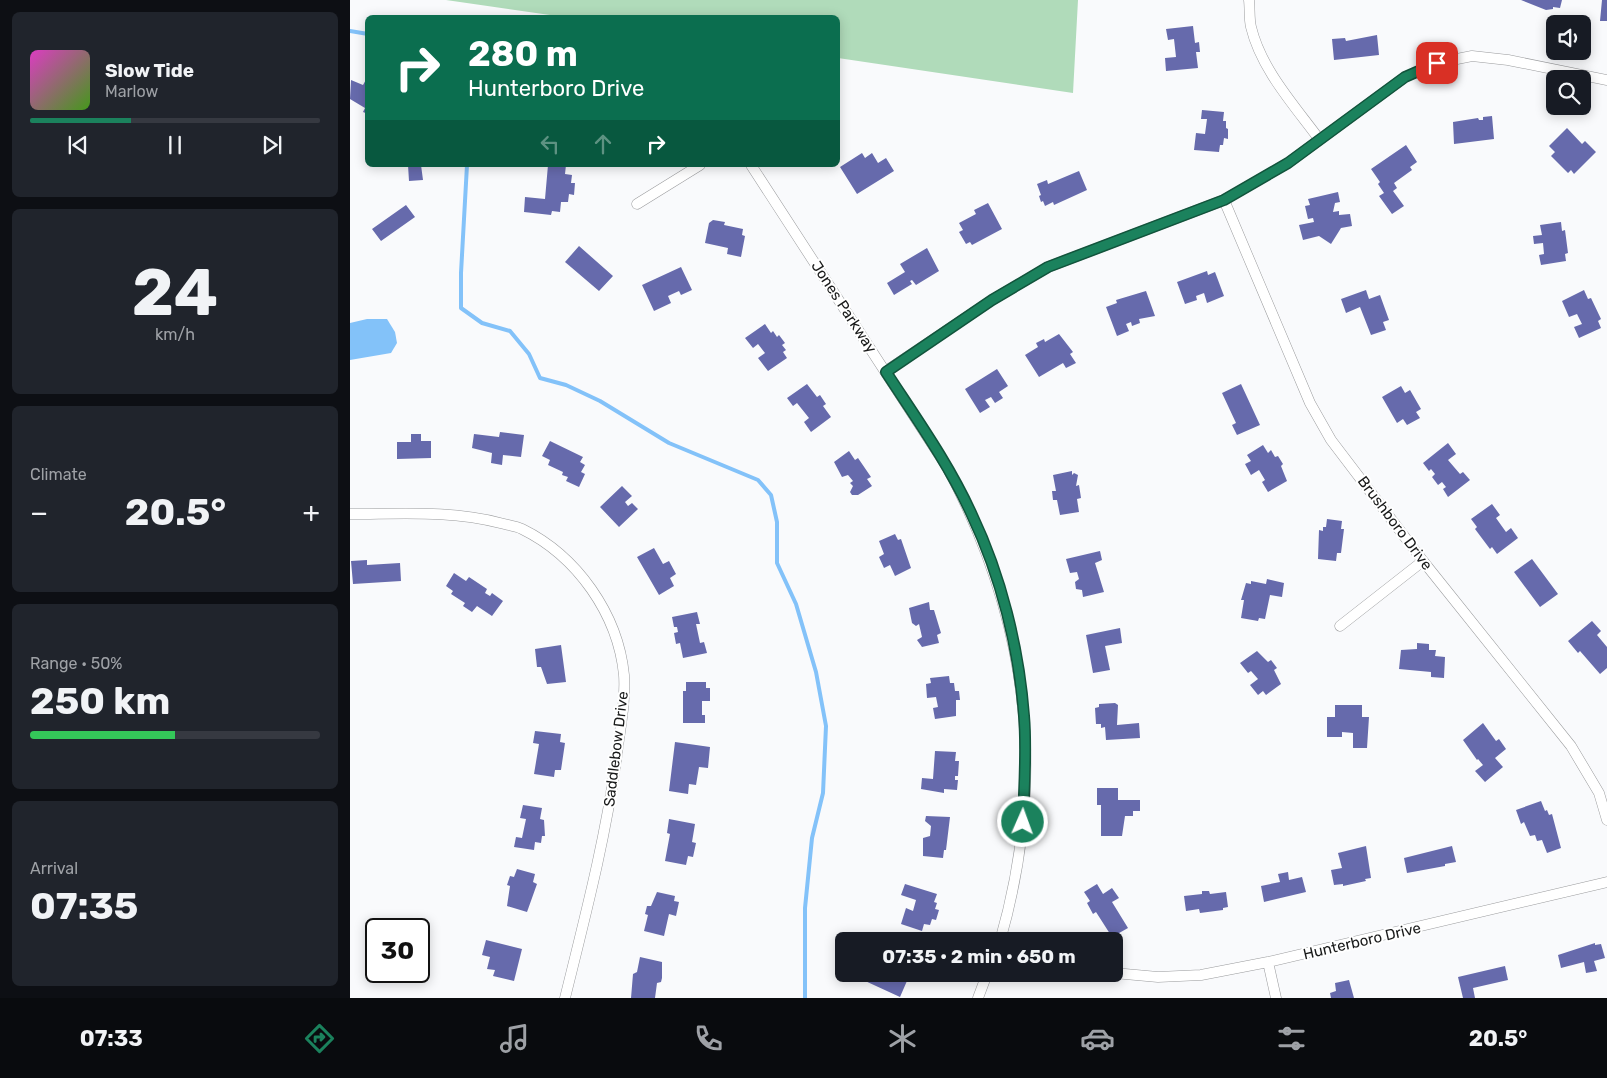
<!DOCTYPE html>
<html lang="en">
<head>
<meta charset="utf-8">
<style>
  body { margin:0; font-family:Rubik,sans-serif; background:#20242c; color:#f1f3f6; height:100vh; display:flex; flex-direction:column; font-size:19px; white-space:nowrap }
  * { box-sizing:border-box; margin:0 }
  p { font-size:16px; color:#9ea1a6 }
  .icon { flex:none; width:28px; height:28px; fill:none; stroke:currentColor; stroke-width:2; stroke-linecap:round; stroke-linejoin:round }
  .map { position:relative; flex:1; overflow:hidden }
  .drawer { display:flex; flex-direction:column; gap:12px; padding:12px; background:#0d0f14; width:350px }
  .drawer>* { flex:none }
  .banner { position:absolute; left:15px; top:15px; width:475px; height:152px; border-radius:8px; box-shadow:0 2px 12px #0003; background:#0b6e4f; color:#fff; overflow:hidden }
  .fabs { position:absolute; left:1196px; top:15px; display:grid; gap:10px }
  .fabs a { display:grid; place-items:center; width:45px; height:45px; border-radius:8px; background:#171b24; box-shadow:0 2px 12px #0003; font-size:25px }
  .speed { position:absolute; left:15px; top:918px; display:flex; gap:10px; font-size:25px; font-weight:700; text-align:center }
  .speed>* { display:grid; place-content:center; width:65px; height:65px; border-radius:50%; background:#171b24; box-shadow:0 2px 12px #0003; line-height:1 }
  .speed .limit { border:2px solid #111; border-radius:8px; background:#fff; color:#111 }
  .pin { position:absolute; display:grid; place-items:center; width:42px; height:42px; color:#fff; margin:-21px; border-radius:10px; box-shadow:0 2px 8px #0006 }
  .me { position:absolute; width:55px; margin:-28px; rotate:2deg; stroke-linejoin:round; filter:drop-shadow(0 0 4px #0008) }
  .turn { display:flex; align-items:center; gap:18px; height:105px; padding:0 20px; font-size:22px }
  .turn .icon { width:65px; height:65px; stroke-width:2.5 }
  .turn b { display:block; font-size:35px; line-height:42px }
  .lanes { display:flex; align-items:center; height:48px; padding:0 20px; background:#0003; justify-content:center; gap:25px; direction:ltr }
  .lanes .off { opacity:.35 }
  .big { font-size:38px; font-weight:700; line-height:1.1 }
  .drawer .widget { flex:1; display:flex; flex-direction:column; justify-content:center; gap:8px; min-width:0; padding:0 18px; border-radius:8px; background:#20242c }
  .drawer .dial { align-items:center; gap:0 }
  .dial b { font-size:65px; line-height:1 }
  .song { display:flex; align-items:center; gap:15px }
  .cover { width:60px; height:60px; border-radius:8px; background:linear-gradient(135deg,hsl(310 70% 55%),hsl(100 70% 35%)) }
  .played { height:5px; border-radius:2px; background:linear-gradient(90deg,#1b825d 35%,#363941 35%) }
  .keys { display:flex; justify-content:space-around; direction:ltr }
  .heat { display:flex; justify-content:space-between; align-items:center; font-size:28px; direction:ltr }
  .charge { height:8px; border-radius:4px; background:linear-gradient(90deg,#34c759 50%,#363941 0) }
  .trip { position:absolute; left:485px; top:932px; width:288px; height:50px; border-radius:8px; background:#171b24; box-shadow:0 2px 12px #0003; font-weight:700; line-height:50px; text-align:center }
  .menu { display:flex; height:80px; justify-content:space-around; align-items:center; background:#090b0e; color:#9ea1a6 }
  .menu .icon { width:35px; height:35px }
  .menu .selected { color:#1b825d }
  .menu b { font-size:22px; color:#f1f3f6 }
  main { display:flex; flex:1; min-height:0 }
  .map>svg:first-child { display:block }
  .green { fill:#b0dbba }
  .water { fill:#83c2f9 }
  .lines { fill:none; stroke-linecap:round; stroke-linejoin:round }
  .stream { stroke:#83c2f9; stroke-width:4 }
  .building { fill:#666aac }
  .street-casing { stroke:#9a9b9d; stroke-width:11 }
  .street { stroke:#fff; stroke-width:10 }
  .route-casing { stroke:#12543c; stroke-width:12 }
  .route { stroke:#1b825d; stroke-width:9 }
  .labels { text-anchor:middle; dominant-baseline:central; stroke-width:4; stroke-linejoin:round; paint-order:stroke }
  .street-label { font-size:15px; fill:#191a1a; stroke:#fff }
</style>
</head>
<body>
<main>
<section class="drawer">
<div class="widget">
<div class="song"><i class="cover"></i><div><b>Slow Tide</b><p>Marlow</p></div></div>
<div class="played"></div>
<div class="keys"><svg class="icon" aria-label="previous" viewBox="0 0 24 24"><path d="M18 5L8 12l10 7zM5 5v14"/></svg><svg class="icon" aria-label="pause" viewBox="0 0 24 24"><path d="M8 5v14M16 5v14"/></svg><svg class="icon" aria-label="next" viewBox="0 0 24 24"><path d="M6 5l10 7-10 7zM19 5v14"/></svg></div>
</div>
<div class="widget dial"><b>24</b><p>km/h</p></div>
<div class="widget"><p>Climate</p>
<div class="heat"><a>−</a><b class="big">20.5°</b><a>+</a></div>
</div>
<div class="widget"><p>Range · 50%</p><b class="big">250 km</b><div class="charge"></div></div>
<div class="widget"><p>Arrival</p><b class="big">07:35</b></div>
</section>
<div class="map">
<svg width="1257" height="998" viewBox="0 0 1257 998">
  <rect width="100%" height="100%" fill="#f9fafc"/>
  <path class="green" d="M96 0H728L723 93 488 58V18L214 17Z"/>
  <path class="water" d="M17 319H37L45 332 47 343 41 353 0 360V323Z"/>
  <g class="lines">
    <path class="stream" d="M0 31 18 34
      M117 165 111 273V308L132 323 160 331 179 354 190 378 216 385 250 401 319 443 408 480 421 495 427 522V563L446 604 466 672 476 726 473 793 462 838 455 908V998"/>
  </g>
  <path class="building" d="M1171 0H1212L1210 8 1203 7V9L1196 10Z
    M1252 0H1257V21H1250Z
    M843 26 845 43 849 42 850 52H846L848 68 816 71 815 58 826 57 824 39 818 40 816 29Z
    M1027 35 1029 55 984 60 982 39 995 38 996 41Z
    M18 76V114L13 112 15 108 0 99 1 80 13 85Z
    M852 110 874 112 873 121H876V128L878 129V139L874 138 873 145H870L869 152 844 150 846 133 855 134 857 119H851Z
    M1142 116 1144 139 1104 144 1103 122 1128 118 1129 120H1133V117Z
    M1217 128 1232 144 1235 141 1246 152 1224 174 1221 170 1218 173 1201 156 1205 152 1199 146Z
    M1056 145 1067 162 1060 167 1062 170 1044 183 1047 188 1043 191 1054 206 1042 214 1029 196 1034 193 1028 184 1030 182 1021 169Z
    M512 153 515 158 522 153 528 163 536 158 544 171 507 194 490 167Z
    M58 165H71L73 180 59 181Z
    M198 165H216L215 174 222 175 221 183H225L224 195 219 194 218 202H211L210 212 202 211 201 215 174 212 175 197 195 199Z
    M729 171 737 190 704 205 703 202 695 206 693 201 691 202 689 196 691 195 687 184 697 180 698 184Z
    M988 192 990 202 985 203 983 212 989 211V215L1000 214 1002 226 991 228 981 244 969 236 953 240 949 225 964 222 963 218 958 219 955 206 960 205 958 199Z
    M638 203 652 229 622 245 620 242 616 244 609 232 613 230 609 223 626 214 624 210Z
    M56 205 65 217 31 241 22 229Z
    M363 220 375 222 374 225 393 229 392 235 395 236 391 257 377 254 378 248 355 243 359 223Z
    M1211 222 1212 231 1215 230 1218 253 1215 254 1216 261 1191 265 1189 255 1194 254 1193 243 1184 244 1183 236 1192 235 1190 225Z
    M229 246 263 276 249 291 215 262Z
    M577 248 589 271 566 285 562 280 560 281 562 284 544 295 537 283 555 272 550 264Z
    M331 267 342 290 331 295 329 291 318 296 321 303 304 311 292 285Z
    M857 271 858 275 865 272 874 296 857 303 854 293 846 296 847 300 835 304 827 282Z
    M1016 290 1019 299 1030 295 1039 320 1033 322 1036 330 1021 335 1010 307 996 313 991 299Z
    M1234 290 1238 299 1241 298 1251 319 1248 321 1251 328 1229 338 1224 327 1232 324 1227 314 1219 317 1212 301Z
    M796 291 805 316 789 319 790 323 782 326 781 322 776 324 779 331 767 336 756 307 767 303 766 300Z
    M415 324 421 333 423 331 427 337 429 335 435 343 432 345 436 350 433 352 437 358 418 371 408 358 415 353 408 344 403 348 395 338Z
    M709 334 723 352 720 354 726 363 716 368 713 363 689 377 675 355 688 347 686 343 694 339 695 342Z
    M647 369 658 386 649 392 653 398 645 403 641 397 635 400 640 407 630 413 615 389Z
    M457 384 467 397 470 395 476 404 473 406 481 417 461 432 454 422 459 418 447 403 443 406 437 398Z
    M891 384 910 425 887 435 882 425 886 423 872 393Z
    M1051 386 1055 393 1060 390 1071 409 1066 412 1070 418 1057 425 1053 419 1047 423 1032 397Z
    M150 432 174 435 171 457 153 455 152 465 141 463 142 453 122 448 124 434 149 437Z
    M61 434H71V441H81V458L47 459V442H61Z
    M200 441 233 457 230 462 235 465 231 472 235 474 229 487 216 481 218 477 212 475 213 472 198 465 200 460 192 456Z
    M1098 443 1106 454 1098 460 1110 474 1113 472 1120 480 1098 497 1093 489 1096 487 1092 482 1088 485 1082 477 1085 474 1081 469 1079 471 1073 463Z
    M913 445 918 453 921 450 925 457 928 456 933 464 931 466 937 481 918 492 912 482 915 480 909 470 901 475 895 464 901 461 897 455Z
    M499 451 505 460 508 458 521 477 517 479 522 486 508 495H502L500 492 503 486 500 483 503 481 498 475 492 477 484 462Z
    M722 471V475L724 473 728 475 726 486 729 485 731 498 727 499 729 512 710 515 707 500H703L702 491H706L703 475Z
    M272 486 282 496 275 502 278 506 282 503 288 509 269 527 250 507Z
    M1142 504 1150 515 1146 518 1156 532 1161 528 1168 538 1147 554 1142 547 1140 549 1125 529 1127 527 1121 519Z
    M977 519 992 521 991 529H994L991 553H987L986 561 968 559 969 530 973 531V527H976Z
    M545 534 548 540 551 539 561 568 545 576 540 565 534 568 529 557 534 554 529 541Z
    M304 548 313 564 319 561 326 574 320 578 324 586 309 595 287 557Z
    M750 551 752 560 745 563 754 592 733 597 732 590 726 589 725 582 729 579 727 572 720 573 716 559Z
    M1182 559 1208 594 1190 607 1164 572Z
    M17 560V565L50 563 51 581 3 584 1 561Z
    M104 573 116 581 119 577 137 589 135 593 140 596 142 593 153 601 142 616 127 606 122 612 113 606 115 603 101 594 103 591 96 586Z
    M917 579 934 583 932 597 920 595 915 619 909 618 908 621 891 618 894 600H891L896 583 901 584V581L916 584Z
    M579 602 580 610H584L591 633 587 635 589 643 572 647 567 640 572 637 569 624 566 626 562 623 559 608Z
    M347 612 350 624H346L350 643 354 642 357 653 333 658 330 643 326 644 324 633 328 632 327 627H324L322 617Z
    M1242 621 1251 631 1247 635 1257 647V668L1250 674 1230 651 1228 653 1218 641Z
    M770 628 772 643 755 646 760 670 743 673 736 635Z
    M1067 643 1079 644V650H1086L1085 656 1095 657 1094 678 1081 677V672L1049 669 1051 650 1067 649Z
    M211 645 216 682 197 684 191 667H187L185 649Z
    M907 651 918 662 921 660 927 668 924 670 931 684 916 695 913 691 908 695 900 685 908 679 901 671 898 673 890 663Z
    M599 676 600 683H604L605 691H609L610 700H606V716L585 719 583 708 588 707 586 697 577 698 576 684 581 683 580 678Z
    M336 682H356V688H360V701H352V715H355V723H333V691H336Z
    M765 703 768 705 767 725 789 723 790 738 756 740 755 727 751 728V724H746L745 708 749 707V704Z
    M985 705H1012V717H1019L1017 748H1003V733L992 732V737H977V717H985Z
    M1133 723 1146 741 1149 739 1156 749 1145 758 1153 767 1135 782 1125 771 1133 765 1128 759 1127 760 1113 740Z
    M185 731 211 734 210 742 215 743 211 770H205L204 777 184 774 189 744 183 743Z
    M325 742 360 747 358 768 349 767 346 785 339 784 338 794 319 791Z
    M585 751 606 752 605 761H609L608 776H605V780H608L607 790 594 789V793L571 789 572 778 583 779Z
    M747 788H768V800H790V811H783V816H775L772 836H751V805H747Z
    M1191 801 1195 811 1197 810 1199 815 1202 814 1211 848 1197 853 1192 840 1187 841 1185 835 1180 836 1174 822 1171 824 1166 810Z
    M173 805 192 808 190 819 194 820 195 836H192L191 843 185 842 184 850 164 847 166 837 172 838 176 819 170 818Z
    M576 816 600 817 596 850H594L593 858 573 856V838L580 836 581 826 575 821Z
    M319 819 345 824 342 842 346 843 343 857 338 856 336 865 315 861 320 834 317 833Z
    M1016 846 1021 878 1015 879 1016 881 993 886V884L984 885 981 870 992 868 988 853Z
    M1102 846 1106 862 1095 864V866L1057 873 1054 858Z
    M167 869 185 874 183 882 187 884 177 912 157 906 160 886 157 885 160 876 164 877Z
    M938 872 939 880 952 877 956 892 914 902 911 886 930 882 928 874Z
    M555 884 587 894 584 902 587 903 585 909 589 910 586 920 582 919 580 925 574 924 572 931 551 924 556 908 563 911 566 900 551 895Z
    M747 884 753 894 762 888 769 898 762 902 778 928 762 937 746 912 743 914 737 903 740 901 734 892Z
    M852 891H859L860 894 876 892 878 907 873 908V910L850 913 849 909 836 911 834 896 852 894Z
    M307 892 325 896 324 901 329 902 326 916 319 914 314 936 294 931 298 915 295 914 297 906H301Z
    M136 940 172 949 164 981 143 976 145 970 137 969 140 957 132 955Z
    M1245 943V945L1251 944 1255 958 1244 961 1247 971 1236 973 1234 962 1211 968 1208 955Z
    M290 957 312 962V978L311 982 307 983 305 998H281L283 974 287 972Z
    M1155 966 1158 980 1123 988 1125 998H1113L1108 977Z
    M516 974H560L550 997 513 980Z
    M999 980 1004 998H981L980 993 986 991 985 983Z"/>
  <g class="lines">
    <g class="street-casing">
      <path id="street" d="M899 0C900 9 899 19 901 27 911 69 944 105 969 139
        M401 165 597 467C678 619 698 774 650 941
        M874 200 960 403 981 440 1073 561 1221 746 1249 793 1257 820
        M287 204 350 165
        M536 371 642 300 698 267 874 200 938 163 1055 77 1087 63 1122 56 1158 60 1257 80
        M0 514C50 514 102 510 150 523 157 525 166 526 172 529 227 556 268 614 274 675 276 701 270 729 267 754 256 837 235 917 215 998
        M990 626 1073 561
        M918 962 926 998
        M764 973 808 977 851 975 918 962 1257 882
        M628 998 637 974"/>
    </g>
    <use href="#street" class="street"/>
  </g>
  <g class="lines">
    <g class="route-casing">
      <path id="route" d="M673 822C674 787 677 751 674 716 669 648 651 576 622 515 599 464 566 418 536 372L642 300 698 267 874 200 938 163 1055 77 1087 63"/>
    </g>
    <use href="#route" class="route"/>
  </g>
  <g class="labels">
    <g class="street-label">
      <text transform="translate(494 307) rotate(57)">Jones Parkway</text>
      <text transform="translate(1045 523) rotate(53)">Brushboro Drive</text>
      <text transform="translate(266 749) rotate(-83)">Saddlebow Drive</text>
      <text transform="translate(1012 941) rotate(-13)">Hunterboro Drive</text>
    </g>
  </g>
</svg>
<div class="fabs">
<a><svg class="icon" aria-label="sound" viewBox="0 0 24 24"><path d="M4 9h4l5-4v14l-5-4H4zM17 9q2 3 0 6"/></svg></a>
<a><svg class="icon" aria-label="search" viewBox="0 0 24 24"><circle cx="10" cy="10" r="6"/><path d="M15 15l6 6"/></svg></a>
</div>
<div class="speed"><div class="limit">30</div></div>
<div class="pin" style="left:1087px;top:63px;background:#d93025"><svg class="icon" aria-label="arrive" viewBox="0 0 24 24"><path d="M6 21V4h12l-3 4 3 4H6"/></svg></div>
<svg class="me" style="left:673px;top:822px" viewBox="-20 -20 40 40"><circle r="17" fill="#1b825d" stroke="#fff" stroke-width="3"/><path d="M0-11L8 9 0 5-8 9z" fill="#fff"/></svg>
<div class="trip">07:35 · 2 min · 650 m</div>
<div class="banner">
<div class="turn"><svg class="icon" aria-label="right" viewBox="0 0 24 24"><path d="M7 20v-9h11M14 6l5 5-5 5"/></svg><div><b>280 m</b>Hunterboro Drive</div></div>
<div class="lanes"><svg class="icon off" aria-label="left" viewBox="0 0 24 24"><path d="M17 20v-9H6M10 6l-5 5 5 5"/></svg><svg class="icon off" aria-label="ahead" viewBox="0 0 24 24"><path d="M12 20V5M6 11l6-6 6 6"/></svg><svg class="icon" aria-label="right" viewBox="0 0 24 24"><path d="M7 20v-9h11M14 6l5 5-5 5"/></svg></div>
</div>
</div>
</main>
<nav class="menu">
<b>07:33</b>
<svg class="icon selected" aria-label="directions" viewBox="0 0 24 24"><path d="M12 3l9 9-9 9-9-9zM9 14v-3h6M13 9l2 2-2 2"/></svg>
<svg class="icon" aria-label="music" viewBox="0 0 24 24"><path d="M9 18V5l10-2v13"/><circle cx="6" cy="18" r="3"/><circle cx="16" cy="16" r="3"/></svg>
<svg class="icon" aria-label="phone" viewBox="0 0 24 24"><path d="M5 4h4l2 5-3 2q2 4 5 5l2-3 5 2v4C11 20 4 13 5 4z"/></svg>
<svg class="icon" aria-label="climate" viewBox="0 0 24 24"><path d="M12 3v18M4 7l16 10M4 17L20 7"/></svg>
<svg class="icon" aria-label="car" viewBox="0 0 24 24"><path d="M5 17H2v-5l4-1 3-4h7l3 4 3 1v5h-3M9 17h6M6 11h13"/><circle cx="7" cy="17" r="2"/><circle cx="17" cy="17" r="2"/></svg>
<svg class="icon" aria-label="filters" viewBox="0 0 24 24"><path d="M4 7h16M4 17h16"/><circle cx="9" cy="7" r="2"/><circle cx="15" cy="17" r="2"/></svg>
<b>20.5°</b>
</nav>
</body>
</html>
